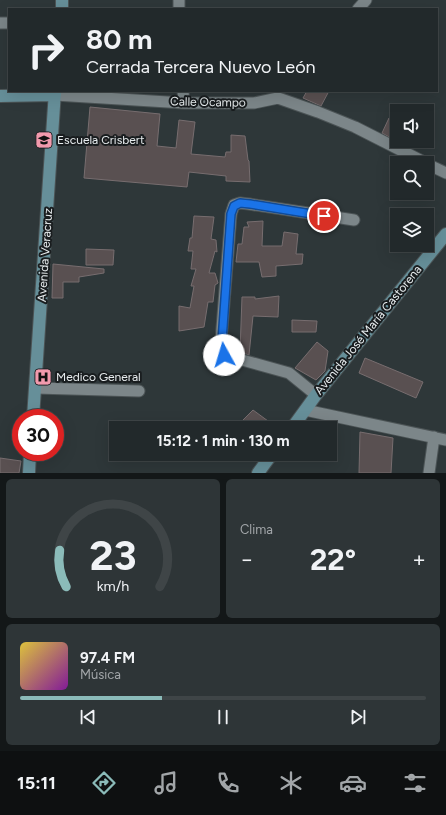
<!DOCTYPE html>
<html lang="es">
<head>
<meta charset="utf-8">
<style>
  body { margin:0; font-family:Figtree,sans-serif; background:#2e3537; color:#f1f3f6; height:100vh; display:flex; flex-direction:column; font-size:15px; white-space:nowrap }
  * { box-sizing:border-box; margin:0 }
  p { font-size:13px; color:#a2a6a9 }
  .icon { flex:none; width:22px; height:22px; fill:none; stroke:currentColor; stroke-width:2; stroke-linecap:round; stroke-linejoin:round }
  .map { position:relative; height:473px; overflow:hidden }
  .side { display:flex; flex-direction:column; gap:6px; padding:6px; background:#131718; flex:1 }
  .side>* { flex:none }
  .banner { position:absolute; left:8px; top:8px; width:430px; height:84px; border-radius:0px; box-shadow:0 4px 16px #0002,0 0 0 1px #3f4547; background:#22292b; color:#f1f3f6; overflow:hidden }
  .buttons { position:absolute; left:390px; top:104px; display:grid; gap:8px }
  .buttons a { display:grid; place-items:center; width:44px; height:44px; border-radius:0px; background:#22292b; box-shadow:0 4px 16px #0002,0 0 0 1px #3f4547; font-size:20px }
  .speed { position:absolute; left:12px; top:409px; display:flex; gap:8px; font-size:20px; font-weight:700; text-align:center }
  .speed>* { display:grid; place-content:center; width:52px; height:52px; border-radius:50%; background:#22292b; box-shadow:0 4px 16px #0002,0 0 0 1px #3f4547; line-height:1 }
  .speed .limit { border:6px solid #d22; background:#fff; color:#111 }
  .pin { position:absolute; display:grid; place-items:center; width:34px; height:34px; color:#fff; margin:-17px; border:2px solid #fff; border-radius:50%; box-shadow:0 1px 4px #0007 }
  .me { position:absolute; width:44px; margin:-22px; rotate:354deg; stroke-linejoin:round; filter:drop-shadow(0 0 3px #0008) }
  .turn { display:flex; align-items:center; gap:14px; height:84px; padding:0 12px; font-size:18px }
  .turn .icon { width:52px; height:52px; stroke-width:2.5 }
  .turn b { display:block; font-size:28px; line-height:34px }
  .big { font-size:30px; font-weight:700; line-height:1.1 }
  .side .card { flex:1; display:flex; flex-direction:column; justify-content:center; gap:6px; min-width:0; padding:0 14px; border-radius:6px; background:#2e3537 }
  .side .dial { align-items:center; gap:0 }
  .dial svg { height:104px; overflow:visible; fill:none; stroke:#3f4547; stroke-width:7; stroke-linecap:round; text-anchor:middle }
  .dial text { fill:#f1f3f6; stroke:none }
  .song { display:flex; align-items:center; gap:12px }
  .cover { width:48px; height:48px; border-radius:6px; background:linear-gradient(135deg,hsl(50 70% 55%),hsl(290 70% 35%)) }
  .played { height:4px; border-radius:2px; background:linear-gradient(90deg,#8bbbb9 35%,#3f4547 35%) }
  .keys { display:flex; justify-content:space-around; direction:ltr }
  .heat { display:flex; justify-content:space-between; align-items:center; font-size:22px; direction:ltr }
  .side .tiles { flex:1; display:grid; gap:6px; grid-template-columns:1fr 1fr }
  .card:last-child { grid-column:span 2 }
  .trip { position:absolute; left:109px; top:421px; width:228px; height:40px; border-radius:0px; background:#22292b; box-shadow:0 4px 16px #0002,0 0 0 1px #3f4547; font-weight:700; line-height:40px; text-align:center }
  .tabs { display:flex; height:64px; justify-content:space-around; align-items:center; background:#0e1011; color:#a2a6a9 }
  .tabs .icon { width:28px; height:28px }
  .tabs .selected { color:#8bbbb9 }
  .tabs b { font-size:18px; color:#f1f3f6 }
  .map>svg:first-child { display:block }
  .building { fill:#595051; stroke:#776d6f }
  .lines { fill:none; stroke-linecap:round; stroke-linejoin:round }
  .street-casing { stroke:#4c5456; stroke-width:13 }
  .secondary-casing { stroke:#4c5456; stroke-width:14 }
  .street { stroke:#7c8689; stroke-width:11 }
  .secondary { stroke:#668f99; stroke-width:12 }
  .route-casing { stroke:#114b97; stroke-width:10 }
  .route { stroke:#1a73e8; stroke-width:7 }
  .labels { text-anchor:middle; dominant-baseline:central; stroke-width:4; stroke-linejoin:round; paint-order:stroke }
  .street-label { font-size:12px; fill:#e7ecee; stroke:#191d1f }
  .poi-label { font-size:12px; fill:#e7ecee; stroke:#191d1f; text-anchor:start }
</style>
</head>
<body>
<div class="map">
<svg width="446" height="473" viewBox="0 0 446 473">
  <rect width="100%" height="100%" fill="#2e3739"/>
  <path class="building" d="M307 91H329L321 106 303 98Z
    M90 107 160 114 157 146 176 148 179 120 195 122 191 154 225 157 226 152H231V135L245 136 248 160 249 161 250 182 226 181V176L189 172 187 187 84 178Z
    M389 118 397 122V126L391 138 382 133Z
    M194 216 214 217 211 239 216 240 217 252 215 251 209 273H215L218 283 215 285 213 302H208L204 327 179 331V306L190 308 194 286H191L196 269H191L193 251H188L190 238H192Z
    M263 221 262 246H282L284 232 298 234 296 254H303L302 264 276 266V276L262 277 259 262H236L238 244H242L244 227H249L247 222Z
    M86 249 114 250 113 265H86Z
    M53 264 104 269V273L79 277V282H63V298H52Z
    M279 296 278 317 253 316 249 355 240 352 242 297H255V299Z
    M292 320 317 321 316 332H292Z
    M317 342 328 351 325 371 316 380 295 368Z
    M365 358 423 382 416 398 359 373Z
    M253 410 268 421 262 428H253L243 420Z
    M360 432 393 438 391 473H359Z
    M0 458 21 461 19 473H0Z"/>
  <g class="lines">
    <g class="street-casing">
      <path id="street" d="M179 0V9
        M358 9 366 0
        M0 23H9
        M183 91 184 103
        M55 95 184 103H254L278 98 318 112 355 127 426 163
        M427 164 446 173
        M36 388 139 391
        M316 395 289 373 224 355 221 341 231 214 234 205 240 203 249 204 354 220
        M305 410 446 440
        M429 473 434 437"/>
    </g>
    <g class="secondary-casing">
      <path id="secondary" d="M62 9V0
        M0 96 55 95
        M33 418 55 91
        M292 428 316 395 446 234
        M29 473 30 452
        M258 473 272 454"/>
    </g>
    <use href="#street" class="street"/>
    <use href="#secondary" class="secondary"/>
  </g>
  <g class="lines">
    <g class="route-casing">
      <path id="route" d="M224 355 222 341 231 214 234 206 240 203 250 204 324 216"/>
    </g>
    <use href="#route" class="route"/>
  </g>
  <defs>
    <g id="university-square" transform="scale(0.9)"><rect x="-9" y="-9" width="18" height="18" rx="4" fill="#f29aad" stroke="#191d1f"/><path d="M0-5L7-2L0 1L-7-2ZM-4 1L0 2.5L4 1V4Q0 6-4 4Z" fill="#111"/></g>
    <g id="hospital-square" transform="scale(0.9)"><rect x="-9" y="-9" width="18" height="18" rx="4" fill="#f29aad" stroke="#191d1f"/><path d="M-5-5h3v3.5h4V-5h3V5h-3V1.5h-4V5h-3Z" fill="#111"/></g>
  </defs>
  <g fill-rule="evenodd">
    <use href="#university-square" x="44" y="140"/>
    <use href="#hospital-square" x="43" y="377"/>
  </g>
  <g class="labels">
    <g class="street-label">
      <text transform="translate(208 102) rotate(1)">Calle Ocampo</text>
      <text transform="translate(45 255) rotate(-86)">Avenida Veracruz</text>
      <text transform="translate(368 330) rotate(-51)">Avenida José María Castorena</text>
    </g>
    <g class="poi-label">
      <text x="57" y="140">Escuela Crisbert</text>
      <text x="56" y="377">Medico General</text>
    </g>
  </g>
</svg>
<div class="buttons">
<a><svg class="icon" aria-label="sound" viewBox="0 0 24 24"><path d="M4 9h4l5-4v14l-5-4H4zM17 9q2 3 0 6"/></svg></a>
<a><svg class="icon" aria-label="search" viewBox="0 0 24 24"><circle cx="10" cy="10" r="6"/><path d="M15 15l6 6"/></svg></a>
<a><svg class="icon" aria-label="layers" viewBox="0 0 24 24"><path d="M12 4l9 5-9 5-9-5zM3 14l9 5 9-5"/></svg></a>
</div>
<div class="speed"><div class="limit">30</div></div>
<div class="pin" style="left:324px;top:216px;background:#d93025"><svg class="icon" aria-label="arrive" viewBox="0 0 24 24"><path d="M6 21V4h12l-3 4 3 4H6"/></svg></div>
<svg class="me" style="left:224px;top:355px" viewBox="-20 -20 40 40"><circle r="19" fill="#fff"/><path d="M0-13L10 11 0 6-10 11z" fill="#1a73e8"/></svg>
<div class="trip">15:12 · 1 min · 130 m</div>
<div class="banner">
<div class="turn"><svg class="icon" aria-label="right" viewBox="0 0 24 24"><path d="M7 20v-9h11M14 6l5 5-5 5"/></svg><div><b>80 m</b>Cerrada Tercera Nuevo León</div></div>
</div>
</div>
<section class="side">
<div class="tiles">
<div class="card dial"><svg viewBox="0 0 100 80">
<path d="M14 69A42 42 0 1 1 86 69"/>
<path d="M14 69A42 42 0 0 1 9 41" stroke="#8bbbb9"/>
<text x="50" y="56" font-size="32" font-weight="700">23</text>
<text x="50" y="72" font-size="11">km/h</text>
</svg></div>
<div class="card"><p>Clima</p>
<div class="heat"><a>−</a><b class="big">22°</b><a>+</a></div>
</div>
<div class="card">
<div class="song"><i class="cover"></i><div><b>97.4 FM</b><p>Música</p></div></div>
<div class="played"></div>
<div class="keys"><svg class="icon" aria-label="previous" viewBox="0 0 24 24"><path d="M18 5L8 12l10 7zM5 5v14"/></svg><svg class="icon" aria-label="pause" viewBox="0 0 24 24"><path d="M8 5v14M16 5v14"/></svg><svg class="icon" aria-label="next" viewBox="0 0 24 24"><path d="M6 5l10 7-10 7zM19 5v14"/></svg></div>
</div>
</div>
</section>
<nav class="tabs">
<b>15:11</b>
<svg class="icon selected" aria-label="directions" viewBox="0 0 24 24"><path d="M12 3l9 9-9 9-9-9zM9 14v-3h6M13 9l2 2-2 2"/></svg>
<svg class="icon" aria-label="music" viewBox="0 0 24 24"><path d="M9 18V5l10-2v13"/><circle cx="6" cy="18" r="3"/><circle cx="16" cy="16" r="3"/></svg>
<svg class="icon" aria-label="phone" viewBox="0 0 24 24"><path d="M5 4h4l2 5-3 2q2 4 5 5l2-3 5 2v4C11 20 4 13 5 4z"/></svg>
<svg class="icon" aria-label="climate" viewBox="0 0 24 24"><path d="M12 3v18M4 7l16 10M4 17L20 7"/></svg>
<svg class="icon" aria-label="car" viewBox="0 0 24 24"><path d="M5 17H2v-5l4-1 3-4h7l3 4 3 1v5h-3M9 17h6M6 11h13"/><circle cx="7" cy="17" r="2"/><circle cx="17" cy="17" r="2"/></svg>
<svg class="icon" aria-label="filters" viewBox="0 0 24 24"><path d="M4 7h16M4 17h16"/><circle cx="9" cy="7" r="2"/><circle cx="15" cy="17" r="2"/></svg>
</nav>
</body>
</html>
